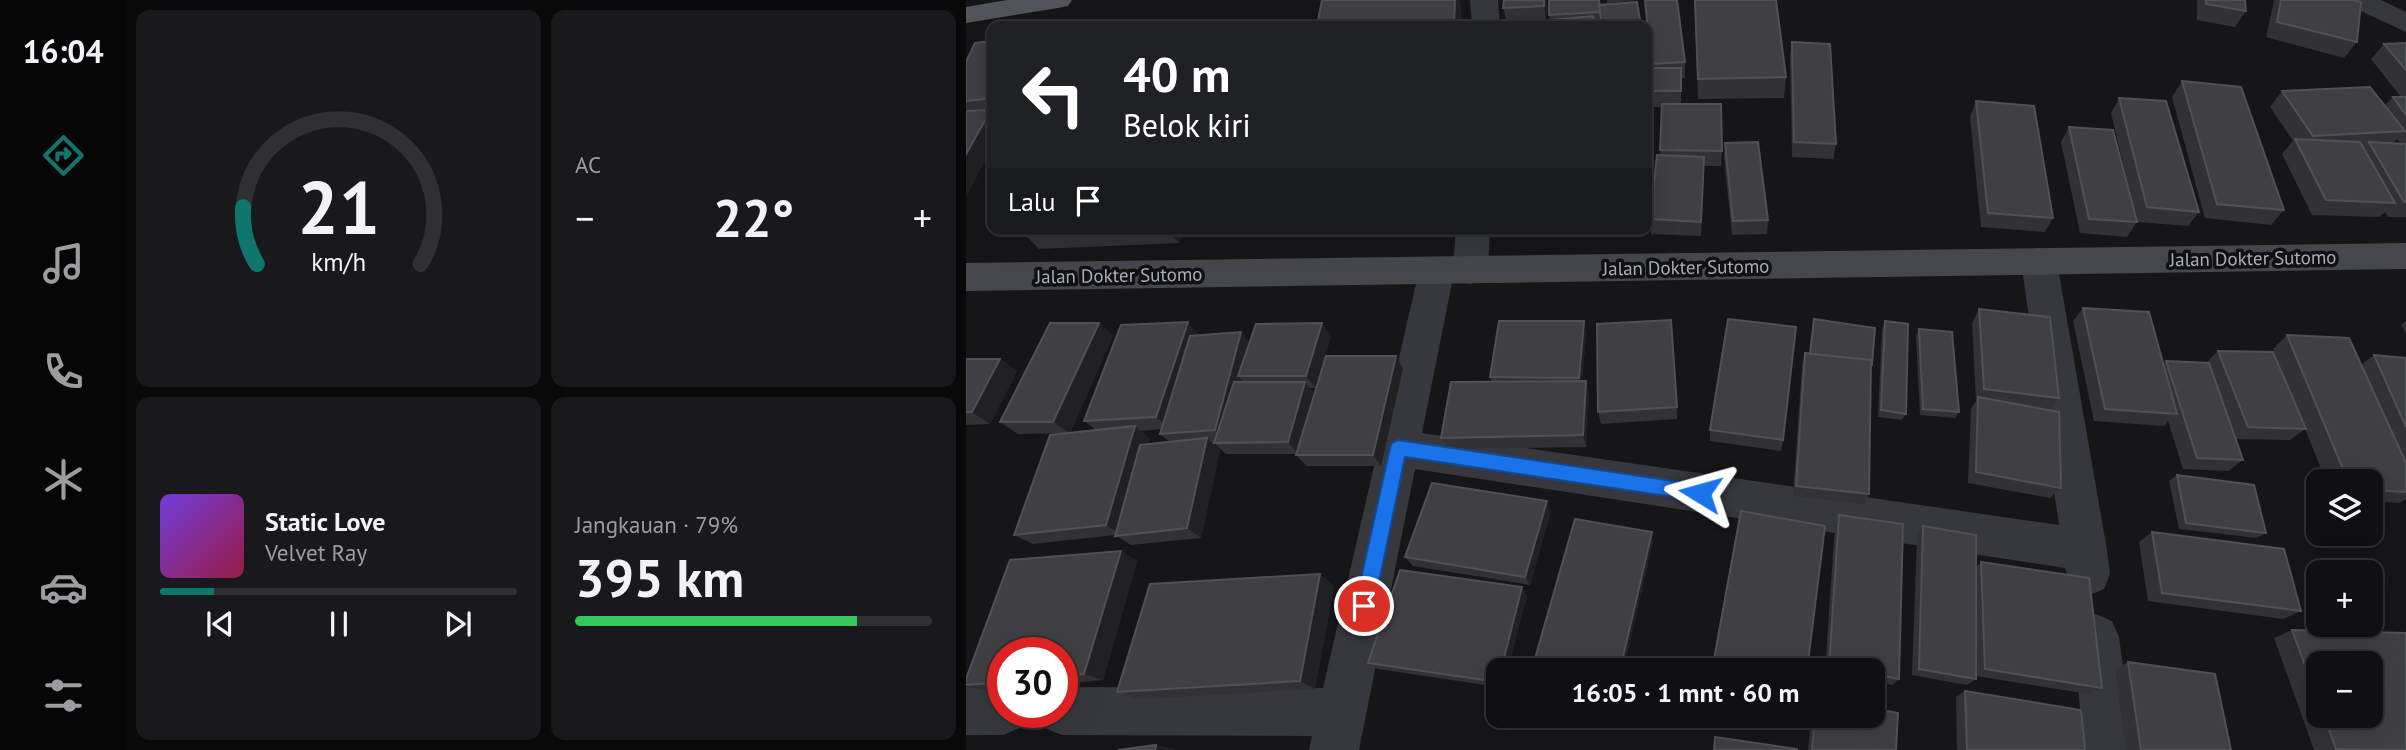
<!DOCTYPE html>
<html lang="id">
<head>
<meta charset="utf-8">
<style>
  body { margin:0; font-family:"PT Sans",sans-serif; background:#19191b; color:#f1f3f6; height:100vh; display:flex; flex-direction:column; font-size:26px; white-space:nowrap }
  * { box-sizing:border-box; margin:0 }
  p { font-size:23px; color:#9c9d9f }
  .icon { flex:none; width:38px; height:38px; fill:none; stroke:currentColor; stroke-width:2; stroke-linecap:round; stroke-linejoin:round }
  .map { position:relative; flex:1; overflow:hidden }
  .side { display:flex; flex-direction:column; gap:10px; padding:10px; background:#09090a; width:840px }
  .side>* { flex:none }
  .top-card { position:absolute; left:21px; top:21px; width:665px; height:214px; border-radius:14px; box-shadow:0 7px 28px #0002,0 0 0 2px #303032; background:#202124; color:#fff; overflow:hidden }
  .controls { position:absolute; left:1340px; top:469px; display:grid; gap:14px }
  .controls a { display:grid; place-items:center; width:77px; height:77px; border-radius:14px; background:#101012; box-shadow:0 7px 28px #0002,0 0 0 2px #303032; font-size:35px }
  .speed { position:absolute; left:21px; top:637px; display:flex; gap:14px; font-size:35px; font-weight:700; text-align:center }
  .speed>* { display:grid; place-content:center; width:91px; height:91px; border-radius:50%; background:#101012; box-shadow:0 7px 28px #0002,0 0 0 2px #303032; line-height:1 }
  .speed .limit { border:10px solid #d22; background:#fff; color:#111 }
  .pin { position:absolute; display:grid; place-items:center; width:60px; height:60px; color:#fff; margin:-30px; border:4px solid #fff; border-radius:50%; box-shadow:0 2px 7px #0007 }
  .me { position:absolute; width:77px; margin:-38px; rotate:278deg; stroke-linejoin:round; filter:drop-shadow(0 0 5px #0008) }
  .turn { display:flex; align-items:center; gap:24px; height:147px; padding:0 21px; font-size:32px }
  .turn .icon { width:91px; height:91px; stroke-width:2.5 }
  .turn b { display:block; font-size:49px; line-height:60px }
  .then { display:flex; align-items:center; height:66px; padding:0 21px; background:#0003; gap:14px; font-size:26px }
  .big { font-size:52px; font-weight:600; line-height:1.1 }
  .side .card { flex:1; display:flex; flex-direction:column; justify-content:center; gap:10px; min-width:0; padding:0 24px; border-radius:14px; background:#19191b }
  .side .dial { align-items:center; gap:0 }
  .dial svg { height:182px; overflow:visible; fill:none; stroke:#303032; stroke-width:7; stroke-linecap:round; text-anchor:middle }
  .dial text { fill:#f1f3f6; stroke:none }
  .song { display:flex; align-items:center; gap:21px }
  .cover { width:84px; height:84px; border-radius:10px; background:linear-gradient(135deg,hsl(260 70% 55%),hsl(340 70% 35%)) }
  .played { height:7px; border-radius:4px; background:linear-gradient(90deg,#0f766e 15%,#303032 15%) }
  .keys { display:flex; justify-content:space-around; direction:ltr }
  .heat { display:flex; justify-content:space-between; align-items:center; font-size:38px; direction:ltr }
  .charge { height:10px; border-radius:5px; background:linear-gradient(90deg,#34c759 79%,#303032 0) }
  .side .tiles { flex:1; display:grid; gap:10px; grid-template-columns:repeat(2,1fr) }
  .trip { position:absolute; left:520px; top:658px; width:399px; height:70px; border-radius:14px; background:#101012; box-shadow:0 7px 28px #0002,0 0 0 2px #303032; font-weight:600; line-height:70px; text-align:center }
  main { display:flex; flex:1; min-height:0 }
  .tabs { display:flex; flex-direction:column; width:126px; justify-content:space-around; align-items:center; background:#060607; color:#9c9d9f }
  .tabs .icon { width:49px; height:49px }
  .tabs .current { color:#0f766e }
  .tabs b { font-size:32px; color:#f1f3f6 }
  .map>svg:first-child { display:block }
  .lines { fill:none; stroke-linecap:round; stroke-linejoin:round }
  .minor { fill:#37383d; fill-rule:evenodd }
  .tertiary { fill:#37383d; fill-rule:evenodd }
  .secondary { fill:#45474d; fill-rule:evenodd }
  .primary { fill:#53555c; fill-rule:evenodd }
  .wall { fill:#323236; fill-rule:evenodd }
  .shaded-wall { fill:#212124 }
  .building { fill:#3f3f44; stroke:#4f5156; stroke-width:2 }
  .route { fill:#1a73e8; stroke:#114b97; stroke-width:2 }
  .labels { text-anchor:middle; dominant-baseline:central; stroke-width:7; stroke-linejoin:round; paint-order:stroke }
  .street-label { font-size:19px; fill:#a8adb8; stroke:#111113 }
</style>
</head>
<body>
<main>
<nav class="tabs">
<b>16:04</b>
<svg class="icon current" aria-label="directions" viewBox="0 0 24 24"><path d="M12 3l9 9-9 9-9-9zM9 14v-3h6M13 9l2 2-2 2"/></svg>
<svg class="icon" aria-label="music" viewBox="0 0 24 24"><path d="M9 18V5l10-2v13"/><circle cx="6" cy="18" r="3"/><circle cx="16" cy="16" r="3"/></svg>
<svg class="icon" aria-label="phone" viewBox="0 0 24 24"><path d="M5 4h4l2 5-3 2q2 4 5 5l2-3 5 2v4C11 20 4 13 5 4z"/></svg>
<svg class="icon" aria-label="climate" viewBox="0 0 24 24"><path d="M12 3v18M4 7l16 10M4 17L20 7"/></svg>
<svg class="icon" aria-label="car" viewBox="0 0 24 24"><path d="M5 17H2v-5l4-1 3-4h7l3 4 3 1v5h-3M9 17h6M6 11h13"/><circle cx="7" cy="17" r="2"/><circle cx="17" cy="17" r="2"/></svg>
<svg class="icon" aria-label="filters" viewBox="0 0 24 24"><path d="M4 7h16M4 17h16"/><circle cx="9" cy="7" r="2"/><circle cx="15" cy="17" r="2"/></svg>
</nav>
<section class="side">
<div class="tiles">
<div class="card dial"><svg viewBox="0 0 100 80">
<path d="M14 69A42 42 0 1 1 86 69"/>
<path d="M14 69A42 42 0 0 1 8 44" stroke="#0f766e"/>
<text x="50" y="56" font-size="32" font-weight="700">21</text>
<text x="50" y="72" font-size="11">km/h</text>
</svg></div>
<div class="card"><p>AC</p>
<div class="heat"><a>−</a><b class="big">22°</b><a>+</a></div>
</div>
<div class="card">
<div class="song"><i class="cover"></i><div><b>Static Love</b><p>Velvet Ray</p></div></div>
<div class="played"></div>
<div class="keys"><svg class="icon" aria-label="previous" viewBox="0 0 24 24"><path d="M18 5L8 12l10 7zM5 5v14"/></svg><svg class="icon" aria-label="pause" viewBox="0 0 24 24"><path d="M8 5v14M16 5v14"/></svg><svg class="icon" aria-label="next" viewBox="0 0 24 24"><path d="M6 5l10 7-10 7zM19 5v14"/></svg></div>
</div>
<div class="card"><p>Jangkauan · 79%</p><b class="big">395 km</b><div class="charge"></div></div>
</div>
</section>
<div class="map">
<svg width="1440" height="750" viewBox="0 0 1440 750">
  <rect width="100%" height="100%" fill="#161618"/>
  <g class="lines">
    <path class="minor" d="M504 0H532L534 26H506Z
      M490 229H524L522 270 516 280 504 284 492 280 488 273 456 433 1093 525 1055 262 1061 252 1073 248 1085 252 1091 262 1141 550 1144 574 1138 589 1122 596 1106 589 1099 568 449 469 393 750H343L346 736 96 735 79 728 72 712H96V687L357 688 453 271 459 261 471 257 483 261 487 267Z
      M1130 614 1146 621 1153 637 1168 750H1118L1107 637 1114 621Z
      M0 687H37V712H61L54 728 37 735H0Z"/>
    <path class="tertiary" d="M1380 0H1415L1440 12V32L1384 6Z"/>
    <path class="secondary" d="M1440 243V269L0 291V263Z"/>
    <path class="primary" d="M41 0H106L102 6 92 8 0 23V7Z"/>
  </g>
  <path class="wall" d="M538 0H581L580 20H584L583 15 633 5 675 26H635V21L541 23 537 8Z
    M641 0H674L641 3Z
    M679 0 719 62V78H715V104L756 151 755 166H738L735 236 685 234 684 219 694 155 696 107H681V68H684Z
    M718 0H810L820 77 818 98 732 99 728 0Z
    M1231 0H1279L1280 11 1269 27 1231 20Z
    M1308 0H1387L1391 42 1378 58 1300 37Z
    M26 41V148L0 196V62Z
    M826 42 870 144 867 159 826 157 824 57Z
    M1440 43V217H1422L1419 212 1413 217 1346 215 1316 154 1327 141 1304 107 1316 91 1419 105 1427 97H1435L1405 59 1418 44ZM1431 139 1435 144 1427 143Z
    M1216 81 1318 210 1305 225 1239 218 1206 97Z
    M1153 98 1233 212 1222 226 1171 222 1145 113Z
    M1010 101 1087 218 1079 232 1015 227 1004 117Z
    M1103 127 1171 222 1161 237 1114 233 1095 142Z
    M759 143 802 220 801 234 766 235 758 158Z
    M61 229H218L213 243 73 249 58 234Z
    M1117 308 1197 364 1200 361 1240 363 1252 351 1323 388 1307 349 1321 335 1395 365 1408 355 1440 358V499L1433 503 1405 501V481H1360L1339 429 1324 440 1269 439 1277 460 1262 471 1217 469 1202 421 1198 426 1128 421 1107 321Z
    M1013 309 1093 398 1084 410 1095 488 1084 498 1002 483 1005 409 1010 401 1006 323Z
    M848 319 906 364 905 368 903 494 898 504 827 496 836 366 839 353 843 354Z
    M618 321 620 335 616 381 623 393 620 447 482 449 475 438 526 382 524 377Z
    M919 321 940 414 936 420 912 417 916 329Z
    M1440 321V333L1435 325Z
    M133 323 147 336 104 433 130 430 118 421 234 335 275 332 283 343 356 323 365 336 350 388H344L348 394 437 368 415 466H341L330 455 331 454H260L248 443H246L254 450 235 538 165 545 149 535 67 544 48 535 101 433 52 434 34 422ZM196 429 194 434 204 442 182 444 184 438 174 431Z
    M953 329 993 412 989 418 954 415 950 336Z
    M0 359H34L51 371 24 424 0 425Z
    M711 407V419L635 424 632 412Z
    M744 430 817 440 815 451 744 441Z
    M1211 475 1300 533 1291 538 1213 529 1203 481Z
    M585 511 564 585 447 566 439 557Z
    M873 515 933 679 926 685 906 681V670H859L869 525Z
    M957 526 1010 567 1015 562 1136 688 1123 694 1010 676V679L1001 685 946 675 951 536Z
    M1186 532 1335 611 1317 619 1182 601 1173 542Z
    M155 551 171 561 137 680 96 684V653H37V689L20 691 0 686V679Z
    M368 586 349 689 174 699 151 692Z
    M556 587 561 596 532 670V687L412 669 402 663Z
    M1326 630 1440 750H1348L1308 638ZM1353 663 1405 716H1353Z
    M1162 662 1265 750H1160L1149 669Z
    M999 691 1119 750H991L990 697Z
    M788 716H835V721L831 725Z
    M845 716H906L930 750H842Z"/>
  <path class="shaded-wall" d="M489 0H494L495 5V26H488Z
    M578 0H581L580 21 578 6Z
    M25 110 26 111V148L0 196V154Z
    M201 229H218L213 243Z
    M618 321 620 335 615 390 613 378Z
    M222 322 234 336 204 429 190 417Z
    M133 323 147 336 104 433 87 422Z
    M356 323 365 336 350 388 340 376Z
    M275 332 285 346 272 376 277 381 261 442 249 430Z
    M430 356 437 368 415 466 407 455Z
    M34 359 51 371 24 424 6 412Z
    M620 381 623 393 620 447 617 435Z
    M339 382 348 394 333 454 322 442Z
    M169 426 184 438 156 535 140 525Z
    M241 438 254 450 235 538 221 528Z
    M581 501 585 511 564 585 559 577Z
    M686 532 687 542 658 670H654Z
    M155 551 171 561 137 680 118 674Z
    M354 574 368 586 349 689 334 681Z
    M556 587 561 596 542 670H535Z
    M190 745 208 749 207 750H189Z"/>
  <path class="building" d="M356 0H489L488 26H351Z
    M538 0H578V6L537 8Z
    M583 0H633L634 12 583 15Z
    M679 0H711L719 62 685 64Z
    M729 0H810L820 77 732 79Z
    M1240 0H1279L1280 11 1240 4Z
    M1315 0H1387L1395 2 1391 42 1311 22Z
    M671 2 675 26H636L633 5Z
    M627 16 629 26H543V24Z
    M26 41V98L0 101V62L9 43Z
    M826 42 864 44 870 144 828 142Z
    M1440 43V70L1418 44Z
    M681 68H715V91H681Z
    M1216 81 1275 87 1318 210 1251 204Z
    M1404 87 1439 131 1347 136 1316 91Z
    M1427 97H1440V115Z
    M1153 98 1200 101 1233 212 1181 207Z
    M1010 101 1068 106 1087 218 1022 213Z
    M696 104H755L756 151 694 150Z
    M25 110 0 154V111Z
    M1103 127 1147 130 1171 222 1123 219Z
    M1329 139 1394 142 1429 203 1360 200Z
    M792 142 802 220 767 221 759 143Z
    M1403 142 1440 144V202H1438Z
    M691 155 738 157 735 222 684 219Z
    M61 229H189L58 234Z
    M1117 308 1183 312 1211 414 1139 409Z
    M1013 309 1084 317 1093 398 1018 389Z
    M762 319 830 327 817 440 744 430Z
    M848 319 909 328 906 364 905 363V360L844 354Z
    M705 320 711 407 632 412 631 324Z
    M533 321H618L613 378 524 377Z
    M919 321 942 324 940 414 915 410Z
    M222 322 190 417 118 421 155 325Z
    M84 323H133L87 422H34Z
    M356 323 340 376H272L290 324Z
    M953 329 986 332 993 412 957 409Z
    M275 332 249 430 194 434 224 336Z
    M1321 335 1383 338 1440 463V492L1405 490V481H1382Z
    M1252 351 1307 352 1340 429 1282 427Z
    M839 353 905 360 903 494 830 486Z
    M1408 355 1440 358V427Z
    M360 356H430L407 455H330Z
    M0 359H34L6 412H0Z
    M1200 361 1243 363 1277 460 1231 458Z
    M620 381 617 435 475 438 485 382Z
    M268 382H339L322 442 248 443Z
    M1012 397 1093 412 1095 488 1010 472Z
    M169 426 140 525 48 535 84 435Z
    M241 438 221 528 149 536 174 445Z
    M1211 475 1288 485 1300 533 1220 523Z
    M466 483 581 501 559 577 439 557Z
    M775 511 859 526 841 670H746Z
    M873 515 937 524 933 679 906 674V670H882L863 667Z
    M609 519 686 532 654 670H573L566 669Z
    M957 526 1010 535V679L953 669Z
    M1186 532 1318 549 1335 611 1196 593Z
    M155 551 118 674 96 676V653H37V682L0 685V679L44 560Z
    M1015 562 1123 578 1136 688 1019 669Z
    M434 570 556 587 535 670H532V682L402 663Z
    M354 574 334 681 151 692 184 584Z
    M1326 630 1440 633V750L1370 749 1358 716H1405V663H1353V703Z
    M1162 662 1249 674 1265 750H1175Z
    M999 691 1115 710 1119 750H1001Z
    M906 708 932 713 930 750H846L849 716H906Z
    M813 716H835V721Z
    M749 737 831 749V750H748Z
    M190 745 189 750H152Z"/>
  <path class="route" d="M432 440 734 485 740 487 743 493 740 499 734 501 439 457 408 606 405 613 398 616 392 613 389 606 424 448 426 443Z"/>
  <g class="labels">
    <g class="street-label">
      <text transform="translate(1287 258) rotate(-1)">Jalan Dokter Sutomo</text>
      <text transform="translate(720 267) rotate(-1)">Jalan Dokter Sutomo</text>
      <text transform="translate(153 275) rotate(-1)">Jalan Dokter Sutomo</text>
    </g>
  </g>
</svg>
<div class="controls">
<a><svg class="icon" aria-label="layers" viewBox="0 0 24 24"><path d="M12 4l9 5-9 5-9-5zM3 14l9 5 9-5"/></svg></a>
<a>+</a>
<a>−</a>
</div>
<div class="speed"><div class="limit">30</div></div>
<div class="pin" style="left:398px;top:606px;background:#d93025"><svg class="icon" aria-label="arrive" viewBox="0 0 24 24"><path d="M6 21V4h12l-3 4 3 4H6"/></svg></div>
<svg class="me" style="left:734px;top:493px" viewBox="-20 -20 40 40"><path d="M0-17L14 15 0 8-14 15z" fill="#1a73e8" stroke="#fff" stroke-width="4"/></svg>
<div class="trip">16:05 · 1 mnt · 60 m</div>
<div class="top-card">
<div class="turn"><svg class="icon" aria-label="left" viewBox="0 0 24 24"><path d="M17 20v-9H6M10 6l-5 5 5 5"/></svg><div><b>40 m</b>Belok kiri</div></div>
<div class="then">Lalu<svg class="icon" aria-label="arrive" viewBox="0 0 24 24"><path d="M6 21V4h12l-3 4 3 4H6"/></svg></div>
</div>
</div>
</main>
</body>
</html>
